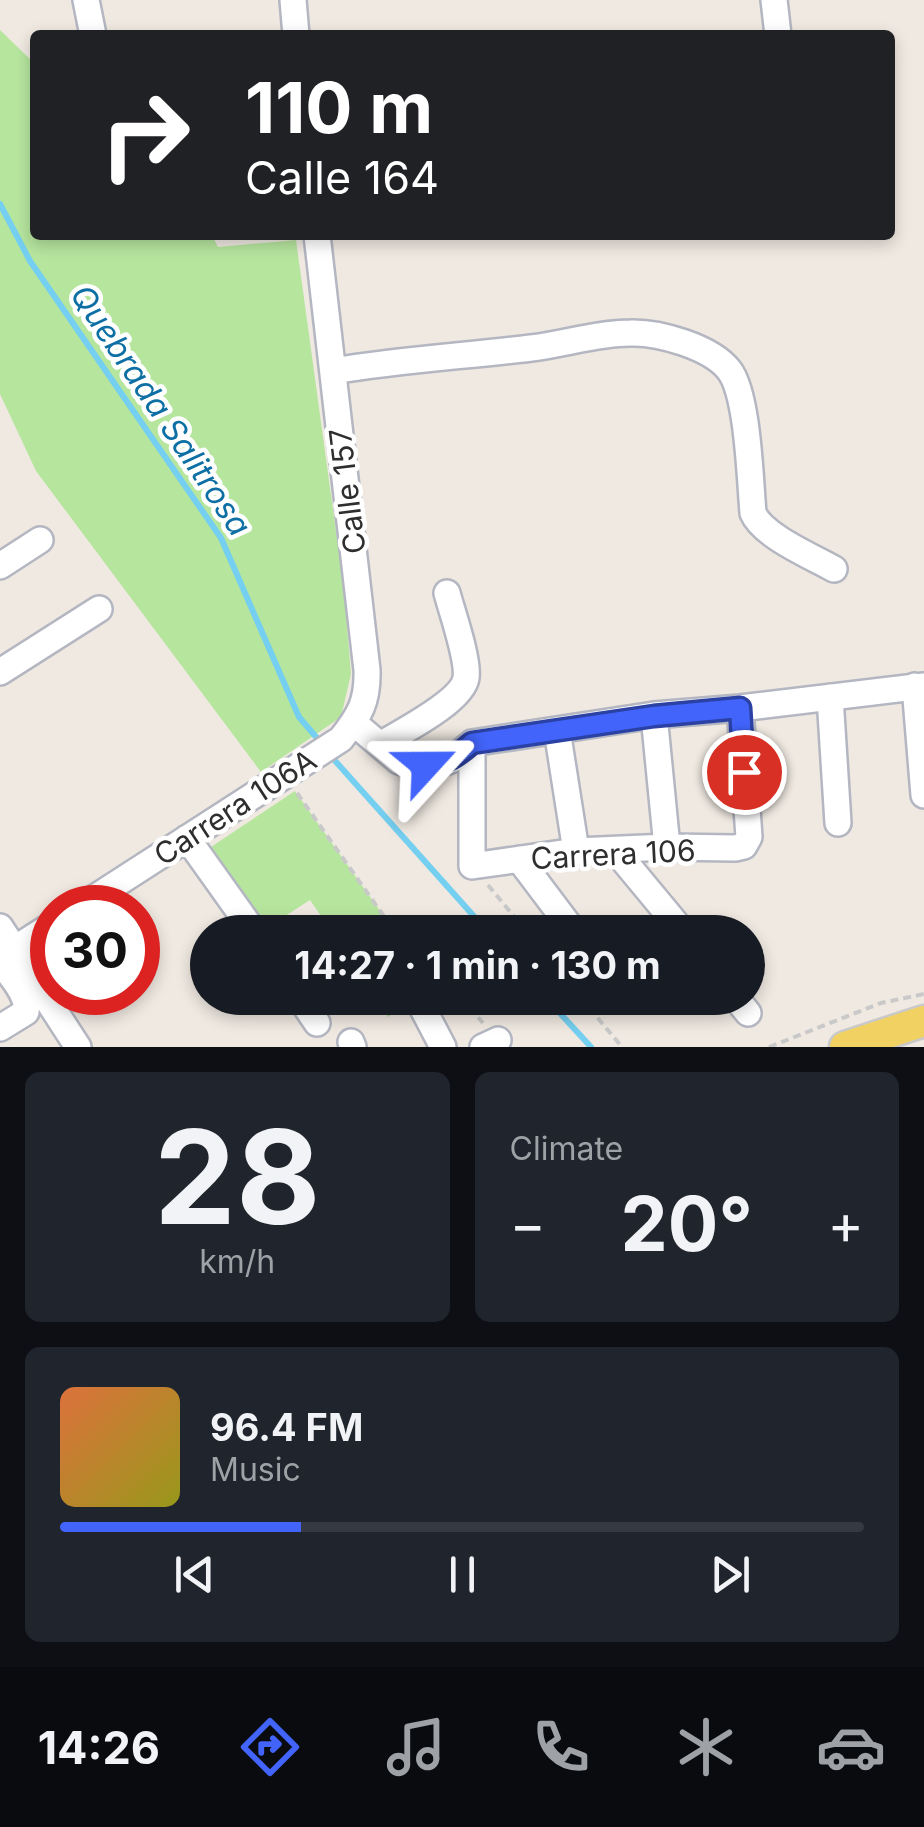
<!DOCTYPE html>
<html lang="en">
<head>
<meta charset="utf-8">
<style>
  body { margin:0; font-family:Inter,sans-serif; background:#20242c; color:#f1f3f6; height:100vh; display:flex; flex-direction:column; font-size:38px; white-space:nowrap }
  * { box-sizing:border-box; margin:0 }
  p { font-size:32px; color:#9ea1a6 }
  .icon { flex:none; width:55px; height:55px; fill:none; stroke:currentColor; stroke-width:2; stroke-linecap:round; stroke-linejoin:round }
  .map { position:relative; height:1047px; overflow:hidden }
  .drawer { display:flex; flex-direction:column; gap:25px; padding:25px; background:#0d0f14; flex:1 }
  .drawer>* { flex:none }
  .top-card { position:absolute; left:30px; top:30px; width:865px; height:210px; border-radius:10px; box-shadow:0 5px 15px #0003; background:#202124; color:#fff; overflow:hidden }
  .speed { position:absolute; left:30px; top:885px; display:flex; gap:20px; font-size:50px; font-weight:700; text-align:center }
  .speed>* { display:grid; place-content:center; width:130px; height:130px; border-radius:50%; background:#171b24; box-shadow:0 5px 15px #0003; line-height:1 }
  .speed .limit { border:15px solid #d22; background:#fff; color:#111 }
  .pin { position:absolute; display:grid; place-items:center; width:85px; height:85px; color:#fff; margin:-42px; border:5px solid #fff; border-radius:50%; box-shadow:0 2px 10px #0007 }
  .me { position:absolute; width:110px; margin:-55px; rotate:66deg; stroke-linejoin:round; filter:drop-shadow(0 0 8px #0008) }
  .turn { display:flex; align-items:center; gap:35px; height:210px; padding:0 50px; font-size:45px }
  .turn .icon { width:130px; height:130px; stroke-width:2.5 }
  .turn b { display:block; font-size:70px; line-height:85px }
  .big { font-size:75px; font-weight:700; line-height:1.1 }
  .drawer .tile { flex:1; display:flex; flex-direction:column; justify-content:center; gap:15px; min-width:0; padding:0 35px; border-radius:15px; background:#20242c }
  .drawer .dial { align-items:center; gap:0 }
  .dial b { font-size:130px; line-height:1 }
  .song { display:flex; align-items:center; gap:30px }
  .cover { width:120px; height:120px; border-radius:15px; background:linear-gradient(135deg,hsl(20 70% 55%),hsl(60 70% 35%)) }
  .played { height:10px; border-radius:5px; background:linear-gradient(90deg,#4264fb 30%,#363941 30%) }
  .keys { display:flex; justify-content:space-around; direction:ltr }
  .heat { display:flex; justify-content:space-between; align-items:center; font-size:55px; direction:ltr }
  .drawer .tiles { flex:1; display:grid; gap:25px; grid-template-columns:1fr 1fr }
  .tile:last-child { grid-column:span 2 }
  .trip { position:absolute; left:190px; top:915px; width:575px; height:100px; border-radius:50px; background:#171b24; box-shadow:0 5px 15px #0003; font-weight:700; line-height:100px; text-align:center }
  .tab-bar { display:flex; height:160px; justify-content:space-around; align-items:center; background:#090b0e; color:#9ea1a6 }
  .tab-bar .icon { width:70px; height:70px }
  .tab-bar .current { color:#4264fb }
  .tab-bar b { font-size:45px; color:#f1f3f6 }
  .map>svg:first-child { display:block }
  .green { fill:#b6e59e }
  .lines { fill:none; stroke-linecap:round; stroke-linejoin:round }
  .stream { stroke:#75cff0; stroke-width:6 }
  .minor-casing { stroke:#b4b7c1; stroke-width:30 }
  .major-casing { stroke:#c9c9c9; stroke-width:35 }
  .path { stroke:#c9c9c9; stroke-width:4; stroke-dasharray:8 5; stroke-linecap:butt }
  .minor { stroke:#fff; stroke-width:25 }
  .major { stroke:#f2d163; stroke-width:30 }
  .route-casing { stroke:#2b41a3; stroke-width:25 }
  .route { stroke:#4264fb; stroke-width:18 }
  .labels { text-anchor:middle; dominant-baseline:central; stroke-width:9; stroke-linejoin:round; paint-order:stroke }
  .street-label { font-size:30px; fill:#2e2e2e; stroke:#fff }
  .water-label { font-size:32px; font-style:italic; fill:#0d6fa3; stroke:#fff }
</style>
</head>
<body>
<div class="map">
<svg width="924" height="1047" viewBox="0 0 924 1047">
  <rect width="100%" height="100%" fill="#efe9e1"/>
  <path class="green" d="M0 30 35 64V235H212L218 247 296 240 344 590 351 674 341 717 261 772 36 471 0 394Z
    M295 791 395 932H332L310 900 265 929 211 847Z
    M375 998H417L388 1017Z"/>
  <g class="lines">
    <path class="stream" d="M0 204 30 261 221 538 299 717 322 744
      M329 754 488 932
      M546 998 591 1047"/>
    <g class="minor-casing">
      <path id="minor" d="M86 0 93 35
        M293 0 296 35
        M774 0 778 35
        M333 371C398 360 465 356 531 348 564 344 598 333 630 333 659 332 711 347 729 370 748 394 750 479 753 513 763 536 811 556 834 569
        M0 566 40 540
        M0 672 99 609
        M915 686 924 795
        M830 697 838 823
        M654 715 667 847
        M354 723 399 761 413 765 440 764 453 759 472 743 654 715 740 708 924 686
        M557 730 576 851
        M472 743V866L576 851 667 847 735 848 744 846 749 837 740 708
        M380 745C401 732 462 702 466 678 469 660 452 612 447 593
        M187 838 254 932
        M615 850 683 932
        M519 859 574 932
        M79 908 341 739C360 715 368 701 367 670L317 235
        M0 927 78 1047
        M2 957 52 925
        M0 961C9 975 29 994 26 1012L0 1028
        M300 998 317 1023
        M736 998 748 1013
        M421 1005 443 1047
        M351 1042 353 1047
        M483 1047 498 1040"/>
    </g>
    <g class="major-casing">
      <path id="major" d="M845 1047 924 1021"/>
    </g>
    <path class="path" d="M297 793 395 932
      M488 885 527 932
      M461 998 483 1023
      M581 998 622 1047
      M769 1047 881 1003 924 994"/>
    <use href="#minor" class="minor"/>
    <use href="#major" class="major"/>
  </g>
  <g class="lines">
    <g class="route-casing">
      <path id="route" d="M426 765C446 764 457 756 472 743L654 716 740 708 744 772"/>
    </g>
    <use href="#route" class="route"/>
  </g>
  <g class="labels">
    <g class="street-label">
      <text transform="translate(347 491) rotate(-97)">Calle 157</text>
      <text transform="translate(235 807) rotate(-33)">Carrera 106A</text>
      <text transform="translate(613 854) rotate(-3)">Carrera 106</text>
    </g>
    <g class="water-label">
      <text transform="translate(161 410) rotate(56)">Quebrada Salitrosa</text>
    </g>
  </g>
</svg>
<div class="speed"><div class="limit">30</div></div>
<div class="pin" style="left:744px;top:772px;background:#d93025"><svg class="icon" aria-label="arrive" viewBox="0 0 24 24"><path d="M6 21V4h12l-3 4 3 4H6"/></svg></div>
<svg class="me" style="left:426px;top:765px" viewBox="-20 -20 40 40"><path d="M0-17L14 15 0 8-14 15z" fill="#4264fb" stroke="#fff" stroke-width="4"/></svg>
<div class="trip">14:27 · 1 min · 130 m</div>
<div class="top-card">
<div class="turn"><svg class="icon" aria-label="right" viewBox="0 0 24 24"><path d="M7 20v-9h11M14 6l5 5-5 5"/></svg><div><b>110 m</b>Calle 164</div></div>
</div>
</div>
<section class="drawer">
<div class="tiles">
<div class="tile dial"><b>28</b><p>km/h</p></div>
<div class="tile"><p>Climate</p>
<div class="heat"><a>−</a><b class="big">20°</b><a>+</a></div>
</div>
<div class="tile">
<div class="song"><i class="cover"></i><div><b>96.4 FM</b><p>Music</p></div></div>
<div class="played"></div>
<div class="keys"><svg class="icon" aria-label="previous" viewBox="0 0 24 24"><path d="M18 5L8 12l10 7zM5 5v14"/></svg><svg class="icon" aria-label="pause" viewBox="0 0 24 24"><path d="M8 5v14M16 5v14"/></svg><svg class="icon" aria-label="next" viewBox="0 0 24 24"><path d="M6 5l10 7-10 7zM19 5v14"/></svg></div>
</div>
</div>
</section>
<nav class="tab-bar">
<b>14:26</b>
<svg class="icon current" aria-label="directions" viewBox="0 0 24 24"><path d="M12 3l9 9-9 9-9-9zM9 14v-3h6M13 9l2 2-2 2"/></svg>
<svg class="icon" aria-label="music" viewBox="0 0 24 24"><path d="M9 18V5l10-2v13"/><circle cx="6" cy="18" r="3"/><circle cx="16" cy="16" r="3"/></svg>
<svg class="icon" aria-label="phone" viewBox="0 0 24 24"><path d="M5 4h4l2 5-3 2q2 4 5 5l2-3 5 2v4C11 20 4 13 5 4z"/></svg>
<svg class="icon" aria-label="climate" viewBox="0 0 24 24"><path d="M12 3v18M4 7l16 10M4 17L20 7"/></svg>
<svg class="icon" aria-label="car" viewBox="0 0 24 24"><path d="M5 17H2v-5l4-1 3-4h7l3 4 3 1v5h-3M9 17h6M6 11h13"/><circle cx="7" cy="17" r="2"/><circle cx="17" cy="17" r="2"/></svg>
</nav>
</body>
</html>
